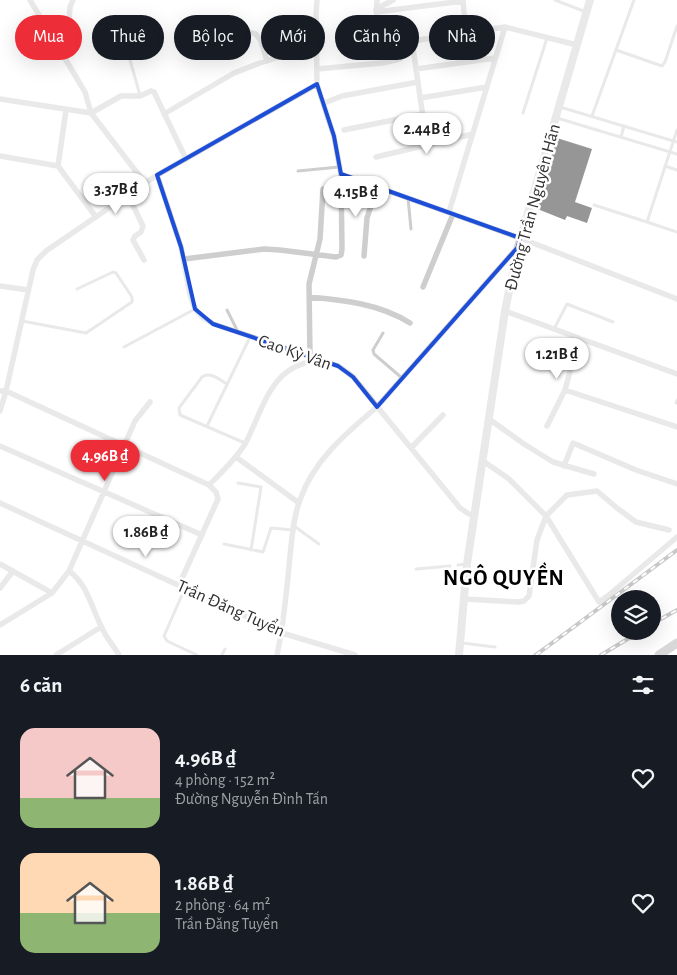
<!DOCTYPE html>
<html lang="vi">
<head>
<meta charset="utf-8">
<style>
  body { margin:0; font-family:"Alegreya Sans",sans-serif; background:#20242c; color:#f1f3f6; height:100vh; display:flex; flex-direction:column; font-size:19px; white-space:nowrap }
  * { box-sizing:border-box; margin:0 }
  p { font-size:16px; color:#9ea1a6 }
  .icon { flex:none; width:28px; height:28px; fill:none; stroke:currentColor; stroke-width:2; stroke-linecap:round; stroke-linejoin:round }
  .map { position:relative; height:655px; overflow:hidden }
  .details { display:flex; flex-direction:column; background:#171b24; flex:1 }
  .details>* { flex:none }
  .top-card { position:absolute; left:15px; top:15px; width:648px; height:45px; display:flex; gap:10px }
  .tools { position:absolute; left:611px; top:590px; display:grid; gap:10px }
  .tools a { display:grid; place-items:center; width:50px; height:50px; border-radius:50%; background:#171b24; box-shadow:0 5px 20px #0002; font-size:25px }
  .price { position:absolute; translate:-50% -42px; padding:0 11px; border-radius:18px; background:#fff; color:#222; font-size:16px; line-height:32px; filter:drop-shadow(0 1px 2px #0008) }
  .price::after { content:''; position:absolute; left:50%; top:30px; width:15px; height:11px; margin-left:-8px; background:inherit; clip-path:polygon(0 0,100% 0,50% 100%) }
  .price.active { background:#ed2e38; color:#fff }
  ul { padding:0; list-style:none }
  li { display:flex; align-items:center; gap:15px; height:125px; padding:0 20px }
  li span { display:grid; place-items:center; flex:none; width:140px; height:100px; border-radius:15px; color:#555 }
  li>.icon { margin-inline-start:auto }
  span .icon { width:60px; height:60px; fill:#fffc; stroke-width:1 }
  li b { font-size:21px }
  h2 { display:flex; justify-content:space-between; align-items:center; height:60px; padding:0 20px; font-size:21px }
  .tag { padding:0 18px; border-radius:22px; background:#171b24; box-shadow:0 5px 20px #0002; font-size:18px; line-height:45px }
  .tag.active { background:#ed2e38; color:#fff }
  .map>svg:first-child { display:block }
  .building { fill:#181818 }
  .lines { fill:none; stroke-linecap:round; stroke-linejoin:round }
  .service { stroke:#cecece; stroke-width:3 }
  .minor { stroke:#cecece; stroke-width:5.5 }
  .tertiary { stroke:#cecece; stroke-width:8 }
  .primary { stroke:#a9a9a9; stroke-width:9 }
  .rail-casing { stroke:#868686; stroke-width:4 }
  .rail { stroke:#fff; stroke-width:2; stroke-dasharray:5.5; stroke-linecap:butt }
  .marked { fill:none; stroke:#1d4ed8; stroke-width:4; stroke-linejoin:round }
  .labels { text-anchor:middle; stroke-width:5; stroke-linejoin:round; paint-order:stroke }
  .street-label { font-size:18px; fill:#313131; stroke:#fff }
  .district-label { font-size:22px; font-weight:bold; letter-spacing:1px; fill:#000; stroke:#fff }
</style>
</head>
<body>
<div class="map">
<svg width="677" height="655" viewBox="0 0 677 655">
  <rect width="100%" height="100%" fill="#fff"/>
  <path class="building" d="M557,138L592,149L575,202L592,208L587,223L567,216L565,220L535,208Z"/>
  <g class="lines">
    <path class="service" d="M555,0L586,12
      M616,50L662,66L665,62L677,26
      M130,60L140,95
      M560,107L677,142
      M523,113L547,38
      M592,116L634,0
      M557,118L677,154
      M677,130L647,222L677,232
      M621,137L624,126
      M665,166L677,170
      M298,171L339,167
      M408,198L411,229
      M594,205L647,222
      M227,310L238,332
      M22,321L86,333L132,302V297L116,273L113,272L77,289
      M554,329L567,304L613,322
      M383,333L373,350L374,354L402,378
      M124,347L195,309
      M227,384C220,380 210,371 202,377L179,408L180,415L245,443
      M676,403L677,400
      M207,426L250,337
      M238,483L261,487L251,550
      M294,526L319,544
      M224,544L263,552L271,528L293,530
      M458,565L466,564
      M416,569L450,566
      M185,588L164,636L167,641L197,655
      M462,643L495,647
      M222,655L225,649
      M534,655L554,641"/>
    <path class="minor" d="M30,0L85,92L91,113L121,96H140L151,91L154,92L186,159
      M317,0L316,14L317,84L334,136L341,174L520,238L677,299
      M377,0L376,33L380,40L389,43L412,41L505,27L577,45
      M376,9L393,0
      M376,12L463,1L466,33
      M225,32L240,30L256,34L261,41L267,61
      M412,41L427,145
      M66,60L70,7L73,0
      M317,69L382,63L400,59L408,42
      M416,69L495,58
      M420,98L487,87
      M0,99L91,113L145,183
      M324,103L342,96L418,82
      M164,114L234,73L260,63L316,45
      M344,130L423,114
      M0,156L58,166L96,217
      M376,157L473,134
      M58,166L66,110
      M157,175L181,247L190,295L195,309L202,317L213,324L338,366L353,377L460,508L469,514L475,515
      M128,195L143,226L141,232L135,236L133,240L144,260
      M449,212L505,27
      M364,256L367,218L377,187
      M184,259L264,249L280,250L336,257L341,255L342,249L341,174
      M0,286L28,290
      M423,287L453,214
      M309,297C344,300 380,304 410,323
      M505,311L677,374
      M310,357L309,284L320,239L323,189
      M565,390L677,427
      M0,391H6L209,485L216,492L218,499L179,585
      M0,411L6,391L33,270L37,260L46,251L157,175L317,84
      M489,419L524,444L553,462L594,474
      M547,426L565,390L579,338
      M0,446L202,535
      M411,448L443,415
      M236,457L299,503
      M483,461L509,479L546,516L567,495L597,491L617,508L636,522L669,530
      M564,466L573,443L636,470L677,484
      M209,485C222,472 235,460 245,444C259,419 267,380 295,367C302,363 310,362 317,359
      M0,503L282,633L355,655
      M0,564L52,593
      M69,571C88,585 91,607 102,628C106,638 114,646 119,655
      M0,588L13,571
      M464,599L519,602L524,601L529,596L537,540L546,516L599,602L609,595L677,537
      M0,625L52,593L69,571L135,421L150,402
      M56,655L101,627
      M277,655C284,623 287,589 290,556C292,538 293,518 300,500C313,461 346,433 377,407L518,247"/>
    <path class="tertiary" d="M459,655L467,564L505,311L518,247L590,0"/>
    <path class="primary" d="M659,655L677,643"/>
    <g class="rail-casing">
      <path id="rail" d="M652,624L677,610
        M536,655L677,550
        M601,655L641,631"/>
    </g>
    <use href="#rail" class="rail"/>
  </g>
  <path d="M0 0H677V655H0ZM317,84L334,136L341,174L520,238L518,247L377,407L353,377L338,366L213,324L195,309L181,247L157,175Z" fill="#fff" fill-opacity=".55" fill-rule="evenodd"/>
  <path class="marked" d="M317,84L334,136L341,174L520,238L518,247L377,407L353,377L338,366L213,324L195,309L181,247L157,175Z"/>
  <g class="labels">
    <g class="street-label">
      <text transform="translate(532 207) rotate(-75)" y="6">Đường Trần Nguyên Hãn</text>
      <text transform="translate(295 352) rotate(19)" y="6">Cao Kỳ Vân</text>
      <text transform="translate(231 608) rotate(24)" y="6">Trần Đăng Tuyển</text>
    </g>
    <g class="district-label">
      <text x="504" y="585">NGÔ QUYỀN</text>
    </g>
  </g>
</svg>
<div class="tools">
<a><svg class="icon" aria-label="layers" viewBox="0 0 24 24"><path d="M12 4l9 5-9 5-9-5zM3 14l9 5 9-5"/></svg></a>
</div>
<b class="price" style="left:427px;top:155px">2.44B ₫</b>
<b class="price" style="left:116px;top:215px">3.37B ₫</b>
<b class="price" style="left:356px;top:218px">4.15B ₫</b>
<b class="price" style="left:557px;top:380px">1.21B ₫</b>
<b class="price active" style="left:105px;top:482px">4.96B ₫</b>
<b class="price" style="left:146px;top:558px">1.86B ₫</b>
<div class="top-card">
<a class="tag active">Mua</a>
<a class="tag">Thuê</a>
<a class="tag">Bộ lọc</a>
<a class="tag">Mới</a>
<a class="tag">Căn hộ</a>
<a class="tag">Nhà</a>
</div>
</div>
<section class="details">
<h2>6 căn<svg class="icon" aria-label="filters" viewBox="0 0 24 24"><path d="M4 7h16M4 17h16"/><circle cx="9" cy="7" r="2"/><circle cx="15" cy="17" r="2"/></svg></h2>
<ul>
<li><span style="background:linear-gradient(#f6c9c9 70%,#8fb573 0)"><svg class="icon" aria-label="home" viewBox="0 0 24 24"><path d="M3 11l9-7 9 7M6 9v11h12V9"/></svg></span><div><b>4.96B ₫</b><p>4 phòng · 152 m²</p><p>Đường Nguyễn Đình Tấn</p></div><svg class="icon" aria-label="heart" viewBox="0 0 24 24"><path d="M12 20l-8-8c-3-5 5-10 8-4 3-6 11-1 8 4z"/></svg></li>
<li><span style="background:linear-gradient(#ffd9b3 60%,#8fb573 0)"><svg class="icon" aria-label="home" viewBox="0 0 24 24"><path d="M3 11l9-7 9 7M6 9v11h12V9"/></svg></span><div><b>1.86B ₫</b><p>2 phòng · 64 m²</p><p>Trần Đăng Tuyển</p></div><svg class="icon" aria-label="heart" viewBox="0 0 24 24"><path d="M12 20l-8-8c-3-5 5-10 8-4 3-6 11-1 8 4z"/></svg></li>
</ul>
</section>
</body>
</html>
